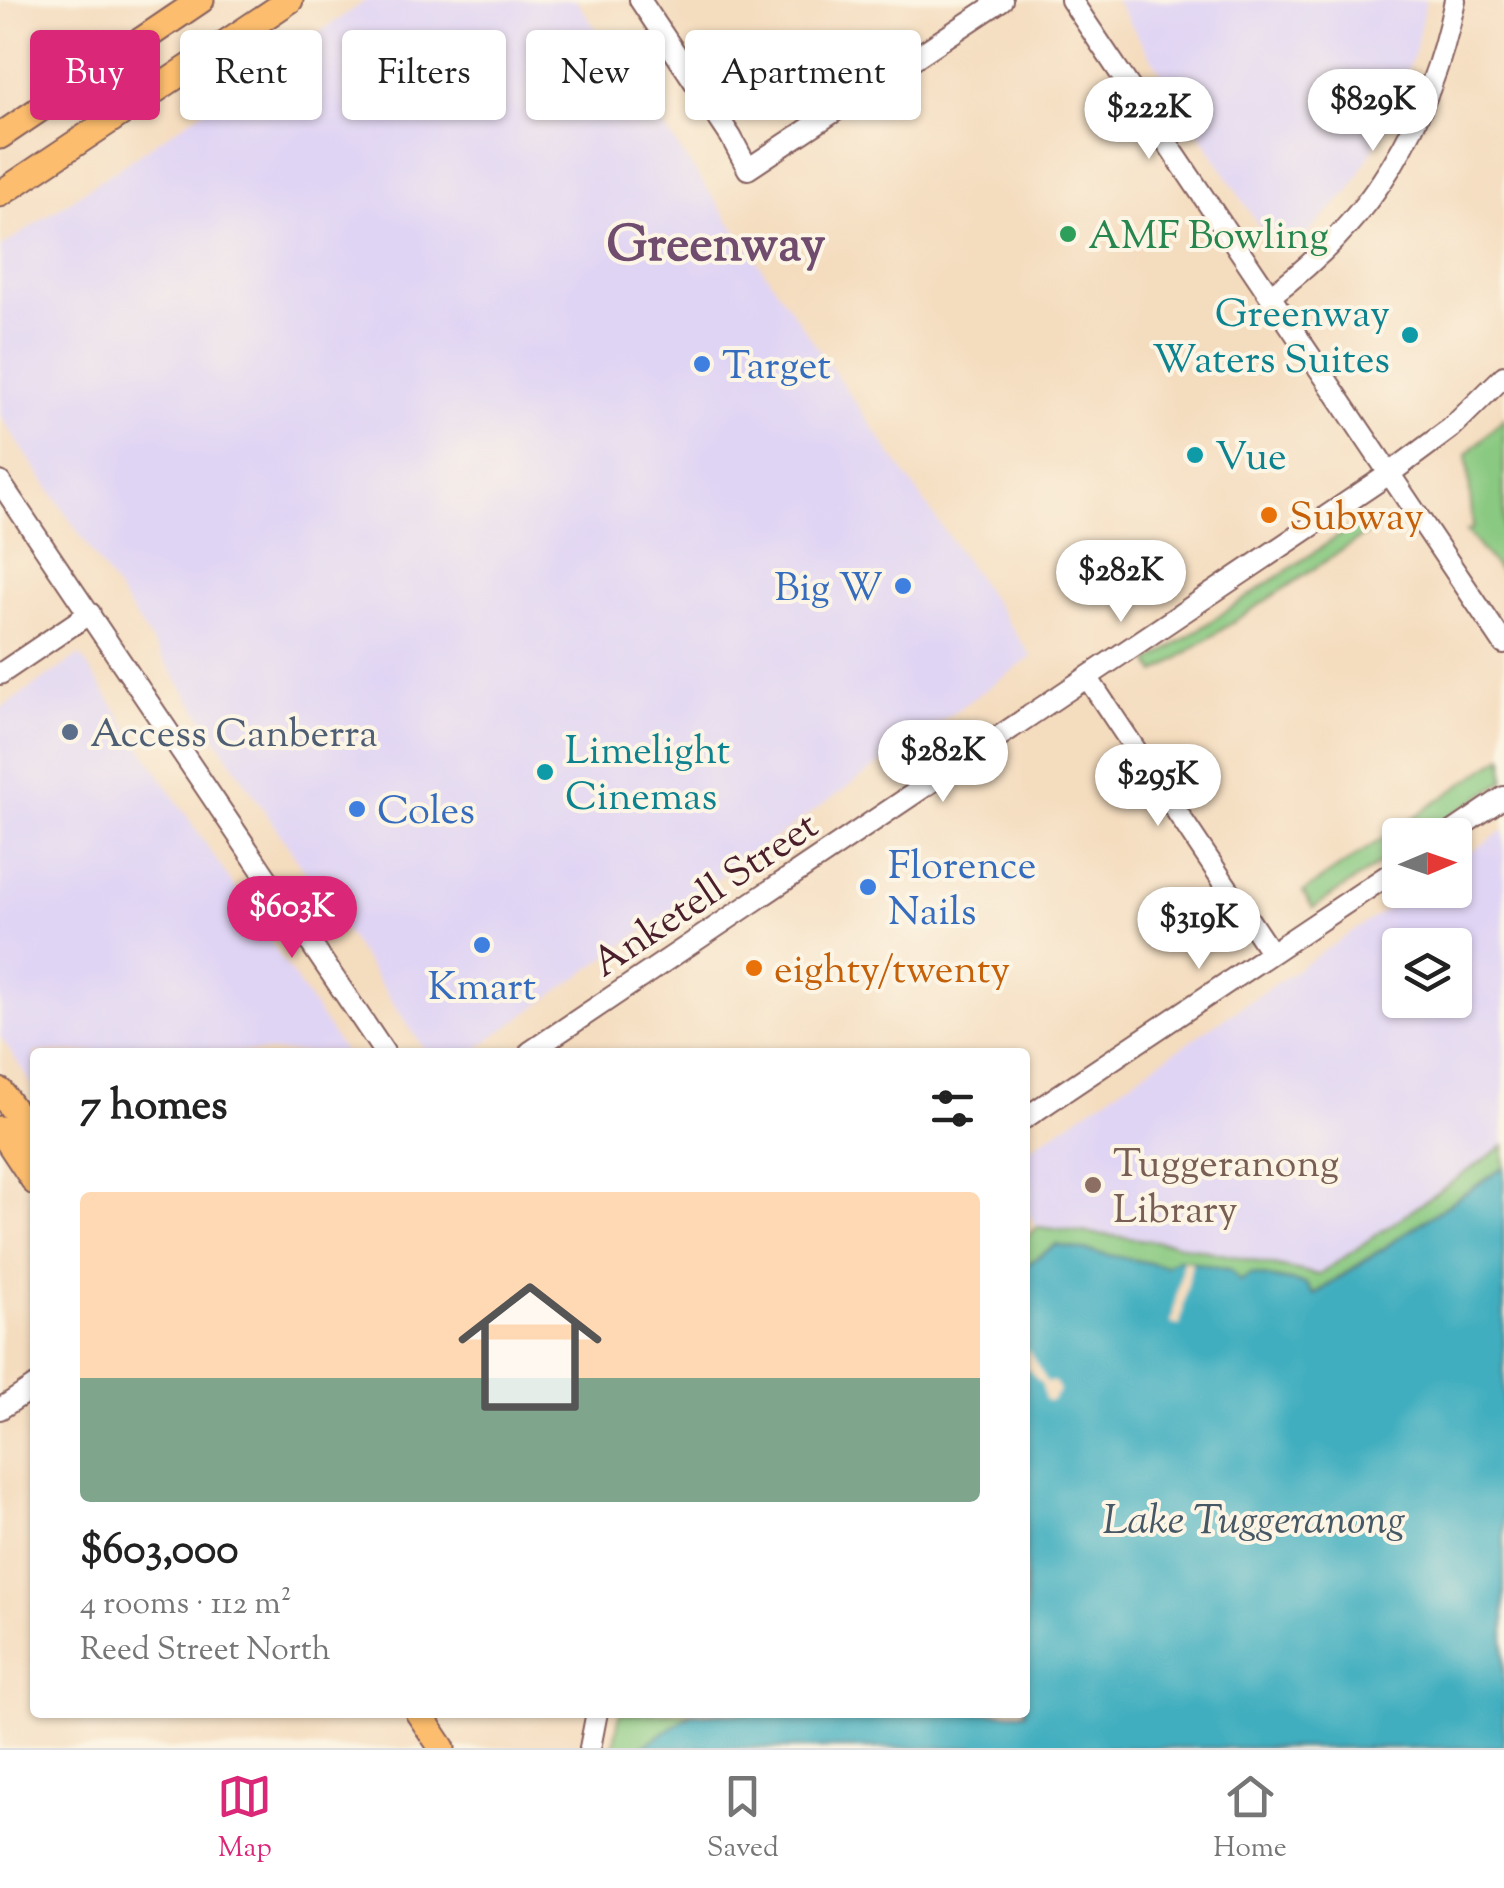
<!DOCTYPE html>
<html lang="en">
<head>
<meta charset="utf-8">
<style>
  body { margin:0; font-family:"Sorts Mill Goudy",serif; background:#f2f2f2; color:#222; height:100vh; display:flex; flex-direction:column; font-size:38px; white-space:nowrap }
  * { box-sizing:border-box; margin:0 }
  p { font-size:32px; color:#767676 }
  .icon { flex:none; width:55px; height:55px; fill:none; stroke:currentColor; stroke-width:2; stroke-linecap:round; stroke-linejoin:round }
  .map { position:relative; flex:1; overflow:hidden }
  .drawer { position:absolute; left:30px; top:1048px; width:1000px; height:670px; display:flex; flex-direction:column; background:#fff; border-radius:10px; box-shadow:0 2px 8px #0004 }
  .drawer>* { flex:none }
  .guide { position:absolute; left:30px; top:30px; width:1000px; height:90px; display:flex; gap:20px }
  .needle { width:65px; rotate:88deg }
  .controls { position:absolute; left:1382px; top:818px; display:grid; gap:20px }
  .controls a { display:grid; place-items:center; width:90px; height:90px; border-radius:10px; background:#fff; box-shadow:0 2px 8px #0004; font-size:50px }
  .price { position:absolute; translate:-50% -85px; padding:0 22px; border-radius:35px; background:#fff; color:#222; font-size:32px; line-height:65px; filter:drop-shadow(0 2px 5px #0008) }
  .price::after { content:''; position:absolute; left:50%; top:60px; width:30px; height:22px; margin-left:-15px; background:inherit; clip-path:polygon(0 0,100% 0,50% 100%) }
  .price.active { background:#db2777; color:#fff }
  ul { padding:0; list-style:none }
  li { display:grid; align-content:center; gap:20px; height:530px; padding:0 50px }
  li span { display:grid; place-items:center; height:310px; border-radius:10px; color:#555 }
  li>.icon { margin-inline-start:auto }
  span .icon { width:180px; height:180px; fill:#fffc; stroke-width:1 }
  li b { font-size:42px }
  h2 { display:flex; justify-content:space-between; align-items:center; height:120px; padding:0 50px; font-size:42px }
  .tag { padding:0 35px; border-radius:10px; background:#fff; box-shadow:0 2px 8px #0004; font-size:35px; line-height:90px }
  .tag.active { background:#db2777; color:#fff }
  .tabs { display:flex; justify-content:space-around; align-items:center; height:140px; border-top:2px solid #e0e0e0; background:#fff; font-size:28px; color:#767676 }
  .tabs a { display:grid; justify-items:center; gap:5px }
  .tabs .active { color:#db2777 }
  .map>svg:first-child { display:block }
  .built { fill:#e0d4f4; fill-rule:evenodd }
  .green { fill:#89c981; stroke:#6a7456; stroke-width:2.5 }
  .water { fill:#41aebf; stroke:#466675; stroke-width:2.5 }
  .pier { fill:#f4dcbe }
  .lines { fill:none; stroke-linecap:round; stroke-linejoin:round }
  .minor-casing { stroke:#86615e; stroke-width:24 }
  .major-casing { stroke:#86615e; stroke-width:29 }
  .minor { stroke:#fff; stroke-width:20 }
  .major { stroke:#fcbd6e; stroke-width:25 }
  .leisure-dot { fill:#2e9e5b; stroke:#fcf5e5; stroke-width:4 }
  .culture-dot { fill:#0f9aa8; stroke:#fcf5e5; stroke-width:4 }
  .shop-dot { fill:#3f7fe0; stroke:#fcf5e5; stroke-width:4 }
  .food-dot { fill:#e8710a; stroke:#fcf5e5; stroke-width:4 }
  .service-dot { fill:#5c6f8a; stroke:#fcf5e5; stroke-width:4 }
  .education-dot { fill:#8d6e63; stroke:#fcf5e5; stroke-width:4 }
  .labels { text-anchor:middle; stroke-width:8; stroke-linejoin:round; paint-order:stroke }
  .leisure-label { font-size:40px; fill:#27864d; stroke:#fcf5e5; text-anchor:start }
  .culture-label { font-size:40px; fill:#0d838f; stroke:#fcf5e5; text-anchor:start }
  .shop-label { font-size:40px; fill:#366cbe; stroke:#fcf5e5; text-anchor:start }
  .food-label { font-size:40px; fill:#c56008; stroke:#fcf5e5; text-anchor:start }
  .service-label { font-size:40px; fill:#4e5e75; stroke:#fcf5e5; text-anchor:start }
  .street-label { font-size:40px; fill:#4a1f2b; stroke:#fcf5e5 }
  .education-label { font-size:40px; fill:#785e54; stroke:#fcf5e5; text-anchor:start }
  .water-label { font-size:42px; font-style:italic; fill:#465866; stroke:#fcf5e5 }
  .district-label { font-size:50px; font-weight:bold; fill:#704c6e; stroke:#fcf5e5 }
</style>
</head>
<body>
<div class="map">
<svg width="1504" height="1748" viewBox="0 0 1504 1748">
  <rect width="100%" height="100%" fill="#fcf5e5"/>
  <filter id="ink" filterUnits="userSpaceOnUse"><feTurbulence type="fractalNoise" baseFrequency=".01" numOctaves="2"/><feDisplacementMap in="SourceGraphic" scale="20" xChannelSelector="R" yChannelSelector="G"/><feConvolveMatrix kernelMatrix="1 2 1 2 8 2 1 2 1" color-interpolation-filters="sRGB"/></filter>
  <filter id="wash" filterUnits="userSpaceOnUse"><feTurbulence type="fractalNoise" baseFrequency=".0048" numOctaves="4" result="noise"/><feDisplacementMap in="SourceGraphic" scale="40" xChannelSelector="R" yChannelSelector="G"/><feGaussianBlur stdDeviation="2.25" result="paint"/><feColorMatrix in="noise" values="0 0 0 0 0 0 0 0 0 0 0 0 0 0 0 0 0 1.4 0 .05"/><feComposite in="paint" operator="in"/></filter>
  <g filter="url(#wash)">
    <rect width="100%" height="100%" fill="#f4dcbe"/>
    <path class="built" d="M367,0H576L1032,657L472,1052H426L0,415V248Z
      M1115,0H1426L1415,50L1387,124L1350,191L1302,239L1275,232L1265,236Z
      M80,655L225,873L344,1052H35V1089L0,1036V709Z
      M1504,830V1146L1319,1275L1171,1243L1038,1227L1025,1209V1152L1415,890H1455V863ZM1400,945H1455V1000H1400Z"/>
    <path class="green" d="M1504,418V577L1466,531L1473,528L1467,454Z
      M1364,519L1371,531L1156,673L1150,662Z
      M1504,756V781L1422,835H1400V850L1313,908L1303,892Z
      M1504,1146V1167L1313,1295L1306,1284L1252,1274L1240,1281L1231,1270L1178,1259L1166,1266L1056,1245L1025,1266V1238L1038,1227L1171,1243L1319,1275Z
      M620,1713H693L640,1748H613Z"/>
    <path class="water" d="M1504,1167V1748H640L693,1713L1025,1712V1266L1056,1245L1166,1266L1178,1259L1231,1270L1240,1281L1251,1274L1306,1284L1314,1295Z"/>
    <path class="pier" d="M1183,1260L1192,1262L1180,1326L1171,1324Z
      M1028,1349L1047,1382H1055L1060,1390L1051,1401L1045,1400L1042,1385L1025,1366Z"/>
  </g>
  <g filter="url(#ink)">
    <g class="lines">
      <g class="minor-casing">
        <path id="minor" d="M640,0L731,137L748,169L1002,0
          M1071,0L1504,644
          M1270,296C1372,221 1430,124 1455,0
          M0,482L384,1052
          M0,674L90,613
          M1087,677L1271,953
          M1448,835L1504,797
          M530,1052L1389,474L1451,428L1504,376
          M1025,1118L1400,867
          M0,1409L35,1386
          M590,1748L597,1712"/>
      </g>
      <g class="major-casing">
        <path id="major" d="M0,136L201,0
          M0,194L290,0
          M0,1091L35,1140
          M0,1129L35,1182
          M418,1712L442,1748"/>
      </g>
      <use href="#minor" class="minor"/>
      <use href="#major" class="major"/>
    </g>
  </g>
  <circle class="leisure-dot" cx="1068" cy="234" r="10"/>
  <g class="culture-dot">
    <circle cx="1410" cy="335" r="10"/>
    <circle cx="1195" cy="455" r="10"/>
    <circle cx="545" cy="772" r="10"/>
  </g>
  <g class="shop-dot">
    <circle cx="702" cy="364" r="10"/>
    <circle cx="903" cy="586" r="10"/>
    <circle cx="357" cy="809" r="10"/>
    <circle cx="868" cy="887" r="10"/>
    <circle cx="482" cy="945" r="10"/>
  </g>
  <g class="food-dot">
    <circle cx="1269" cy="515" r="10"/>
    <circle cx="754" cy="968" r="10"/>
  </g>
  <circle class="service-dot" cx="70" cy="732" r="10"/>
  <circle class="education-dot" cx="1093" cy="1185" r="10"/>
  <g class="labels">
    <g class="leisure-label">
      <text x="1088" y="248">AMF Bowling</text>
    </g>
    <g class="culture-label">
      <text x="1390" y="326" text-anchor="end">Greenway<tspan x="1390" dy="46">Waters Suites</tspan></text>
      <text x="1215" y="469">Vue</text>
      <text x="565" y="763">Limelight<tspan x="565" dy="46">Cinemas</tspan></text>
    </g>
    <g class="shop-label">
      <text x="722" y="378">Target</text>
      <text x="883" y="600" text-anchor="end">Big W</text>
      <text x="377" y="823">Coles</text>
      <text x="888" y="878">Florence<tspan x="888" dy="46">Nails</tspan></text>
      <text x="482" y="999" text-anchor="middle">Kmart</text>
    </g>
    <g class="food-label">
      <text x="1289" y="529">Subway</text>
      <text x="774" y="982">eighty/twenty</text>
    </g>
    <g class="service-label">
      <text x="90" y="746">Access Canberra</text>
    </g>
    <g class="street-label">
      <text transform="translate(704 893) rotate(-34)" y="14">Anketell Street</text>
    </g>
    <g class="education-label">
      <text x="1113" y="1176">Tuggeranong<tspan x="1113" dy="46">Library</tspan></text>
    </g>
    <g class="water-label">
      <text x="1254" y="1533">Lake Tuggeranong</text>
    </g>
    <g class="district-label">
      <text x="716" y="260">Greenway</text>
    </g>
  </g>
</svg>
<div class="controls">
<a><svg class="needle" viewBox="-14 -14 28 28"><path d="M0-13l5 13h-10z" fill="#e53935"/><path d="M0 13l5-13h-10z" fill="#767676"/></svg></a>
<a><svg class="icon" aria-label="layers" viewBox="0 0 24 24"><path d="M12 4l9 5-9 5-9-5zM3 14l9 5 9-5"/></svg></a>
</div>
<b class="price" style="left:1373px;top:154px">$829K</b>
<b class="price" style="left:1149px;top:162px">$222K</b>
<b class="price" style="left:1121px;top:625px">$282K</b>
<b class="price" style="left:943px;top:805px">$282K</b>
<b class="price" style="left:1158px;top:829px">$295K</b>
<b class="price active" style="left:292px;top:961px">$603K</b>
<b class="price" style="left:1199px;top:972px">$319K</b>
<div class="guide">
<a class="tag active">Buy</a>
<a class="tag">Rent</a>
<a class="tag">Filters</a>
<a class="tag">New</a>
<a class="tag">Apartment</a>
</div>
<section class="drawer">
<h2>7 homes<svg class="icon" aria-label="filters" viewBox="0 0 24 24"><path d="M4 7h16M4 17h16"/><circle cx="9" cy="7" r="2"/><circle cx="15" cy="17" r="2"/></svg></h2>
<ul>
<li><span style="background:linear-gradient(#ffd9b3 60%,#7fa58c 0)"><svg class="icon" aria-label="home" viewBox="0 0 24 24"><path d="M3 11l9-7 9 7M6 9v11h12V9"/></svg></span><div><b>$603,000</b><p>4 rooms · 112 m²</p><p>Reed Street North</p></div></li>
</ul>
</section>
</div>
<nav class="tabs">
<a class="active"><svg class="icon" aria-label="map" viewBox="0 0 24 24"><path d="M3 6l6-2 6 2 6-2v14l-6 2-6-2-6 2zM9 4v14M15 6v14"/></svg>Map</a>
<a><svg class="icon" aria-label="saved" viewBox="0 0 24 24"><path d="M7 4h10v16l-5-4-5 4z"/></svg>Saved</a>
<a><svg class="icon" aria-label="home" viewBox="0 0 24 24"><path d="M3 11l9-7 9 7M6 9v11h12V9"/></svg>Home</a>
</nav>
</body>
</html>
